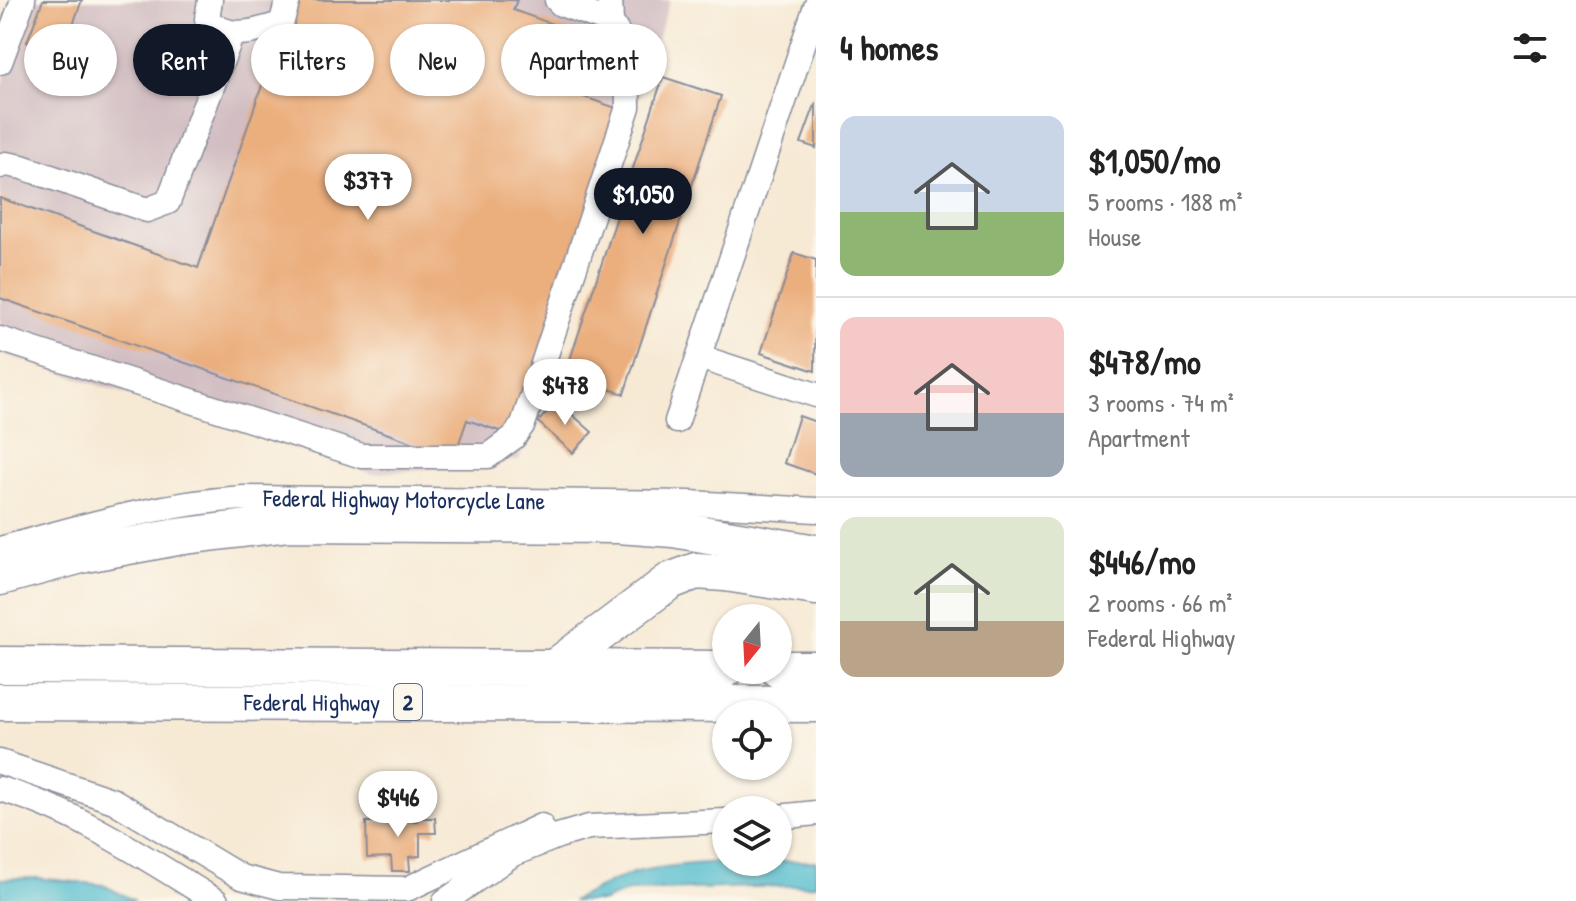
<!DOCTYPE html>
<html lang="en">
<head>
<meta charset="utf-8">
<style>
  body { margin:0; font-family:"Patrick Hand",sans-serif; background:#f2f2f2; color:#222; height:100vh; display:flex; flex-direction:column; font-size:30px; white-space:nowrap }
  * { box-sizing:border-box; margin:0 }
  p { font-size:26px; color:#767676 }
  .icon { flex:none; width:44px; height:44px; fill:none; stroke:currentColor; stroke-width:2; stroke-linecap:round; stroke-linejoin:round }
  .map { position:relative; flex:1; overflow:hidden }
  .sheet { display:flex; flex-direction:column; background:#fff; width:760px }
  .sheet>* { flex:none }
  .top-card { position:absolute; left:24px; top:24px; width:672px; height:72px; display:flex; gap:16px }
  .needle { width:52px; rotate:198deg }
  .fabs { position:absolute; left:712px; top:604px; display:grid; gap:16px }
  .fabs a { display:grid; place-items:center; width:80px; height:80px; border-radius:50%; background:#fff; box-shadow:0 2px 6px #0004; font-size:40px }
  .price { position:absolute; translate:-50% -68px; padding:0 18px; border-radius:28px; background:#fff; color:#222; font-size:26px; line-height:52px; filter:drop-shadow(0 2px 4px #0008) }
  .price::after { content:''; position:absolute; left:50%; top:48px; width:24px; height:18px; margin-left:-12px; background:inherit; clip-path:polygon(0 0,100% 0,50% 100%) }
  .price.on { background:#111827; color:#fff }
  ul { padding:0; list-style:none }
  li { display:flex; align-items:center; gap:24px; height:200px; padding:0 24px }
  li+li { border-top:2px solid #e0e0e0 }
  li span { display:grid; place-items:center; flex:none; width:224px; height:160px; border-radius:16px; color:#555 }
  li>.icon { margin-inline-start:auto }
  span .icon { width:96px; height:96px; fill:#fffc; stroke-width:1 }
  li b { font-size:34px }
  h2 { display:flex; justify-content:space-between; align-items:center; height:96px; padding:0 24px; font-size:34px }
  .tag { padding:0 28px; border-radius:36px; background:#fff; box-shadow:0 2px 6px #0004; font-size:28px; line-height:72px }
  .tag.on { background:#111827; color:#fff }
  main { display:flex; flex:1; min-height:0 }
  .map>svg:first-child { display:block }
  .industrial { fill:#d2bec2 }
  .water { fill:#51bccd; stroke:#367696; stroke-width:2 }
  .building { fill:#ebae7d }
  .lines { fill:none; stroke-linecap:round; stroke-linejoin:round }
  .minor-casing { stroke:#898c9a; stroke-width:27 }
  .highway-casing { stroke:#898c9a; stroke-width:39 }
  .minor { stroke:#fff; stroke-width:24 }
  .highway { stroke:#fff; stroke-width:36 }
  .labels { text-anchor:middle; stroke-width:6; stroke-linejoin:round; paint-order:stroke }
  .shield { fill:#fbf7ec; stroke:#5e6b89; stroke-width:2 }
  .shield-label { font-size:22px; font-weight:bold; fill:#1b2f5e }
  .street-label { font-size:24px; fill:#1b2f5e; stroke:#fbf7ec }
</style>
</head>
<body>
<main>
<div class="map">
<svg width="816" height="901" viewBox="0 0 816 901">
  <rect width="100%" height="100%" fill="#fbf7ec"/>
  <filter id="ink" filterUnits="userSpaceOnUse"><feTurbulence type="fractalNoise" baseFrequency=".0125" numOctaves="2"/><feDisplacementMap in="SourceGraphic" scale="16" xChannelSelector="R" yChannelSelector="G"/><feConvolveMatrix kernelMatrix="1 2 1 2 8 2 1 2 1" color-interpolation-filters="sRGB"/></filter>
  <filter id="wash" filterUnits="userSpaceOnUse"><feTurbulence type="fractalNoise" baseFrequency=".006" numOctaves="4" result="noise"/><feDisplacementMap in="SourceGraphic" scale="32" xChannelSelector="R" yChannelSelector="G"/><feGaussianBlur stdDeviation="1.8" result="paint"/><feColorMatrix in="noise" values="0 0 0 0 0 0 0 0 0 0 0 0 0 0 0 0 0 1.4 0 .05"/><feComposite in="paint" operator="in"/></filter>
  <g filter="url(#wash)">
    <rect width="100%" height="100%" fill="#f7ead5"/>
    <path class="industrial" d="M32,0H670L519,460L372,474L0,353V91Z"/>
    <path class="water" d="M816,861V885L628,891L603,901H572C595,890 617,877 641,871C698,859 758,862 816,861Z
      M37,878L103,885L135,901H0V879Z"/>
    <g id="blocks">
      <path class="building" d="M43,0H82L62,54L27,42Z
        M292,0H517L513,10L600,41L581,96L625,111L511,435L467,420L454,457L0,298V198L198,268Z
        M663,77L721,96L624,394L565,375Z
        M816,102V148L801,143Z
        M794,253L816,260L815,371L761,353Z
        M557,401L592,432L573,453L538,422Z
        M799,416L816,422V474L784,463Z
        M391,814H410V821H417V818H435L436,833H420V856L409,857L410,871H392L391,857L367,858L366,822H392Z"/>
    </g>
  </g>
  <g filter="url(#ink)">
    <use href="#blocks" fill-opacity="0" stroke="#898c9a" stroke-width="2"/>
    <g class="lines">
      <g class="minor-casing">
        <g id="minor">
          <path d="M210,0L207,19C228,41 254,32 281,24L288,0"/>
          <path d="M557,0L561,4L611,22"/>
          <path d="M0,62L23,0"/>
          <path d="M0,166L6,164L22,167L147,210L168,202L232,34"/>
          <path d="M0,339L362,456H488L514,437L523,424L628,107L627,49L611,22L610,0"/>
          <path d="M699,357L816,395"/>
          <path d="M677,421L816,6"/>
          <path id="s1" d="M0,549C81,527 160,503 243,498L689,503L816,510"/>
          <path d="M0,762L114,801L241,877L279,887L407,889L541,826"/>
          <path d="M0,789C78,811 148,860 216,901"/>
          <path d="M778,817L816,813"/>
          <path d="M445,901L513,854L558,836L589,827L726,821"/>
        </g>
      </g>
      <g class="highway-casing">
        <g id="highway">
          <path d="M0,577L85,554L177,537L289,523L618,525L673,529L816,553"/>
          <path d="M0,665L726,669"/>
          <path d="M554,668L670,581L696,571L725,573L816,587"/>
          <path d="M778,669H816"/>
          <path id="s2" d="M0,702L816,704"/>
        </g>
      </g>
      <use href="#minor" class="minor"/>
      <use href="#highway" class="highway"/>
    </g>
  </g>
  <g class="labels">
    <rect class="shield" x="394" y="684" width="28" height="36" rx="6"/>
    <g class="shield-label">
      <text x="408" y="710">2</text>
    </g>
    <g class="street-label">
      <text dy="8" stroke="none"><textPath href="#s1" startOffset="410">Federal Highway Motorcycle Lane</textPath></text>
      <text dy="8" stroke="none"><textPath href="#s2" startOffset="312">Federal Highway</textPath></text>
    </g>
  </g>
</svg>
<div class="fabs">
<a><svg class="needle" viewBox="-14 -14 28 28"><path d="M0-13l5 13h-10z" fill="#e53935"/><path d="M0 13l5-13h-10z" fill="#767676"/></svg></a>
<a><svg class="icon" aria-label="locate" viewBox="0 0 24 24"><circle cx="12" cy="12" r="6"/><path d="M12 2v4M12 18v4M2 12h4M18 12h4"/></svg></a>
<a><svg class="icon" aria-label="layers" viewBox="0 0 24 24"><path d="M12 4l9 5-9 5-9-5zM3 14l9 5 9-5"/></svg></a>
</div>
<b class="price" style="left:368px;top:222px">$377</b>
<b class="price on" style="left:643px;top:236px">$1,050</b>
<b class="price" style="left:565px;top:427px">$478</b>
<b class="price" style="left:398px;top:839px">$446</b>
<div class="top-card">
<a class="tag">Buy</a>
<a class="tag on">Rent</a>
<a class="tag">Filters</a>
<a class="tag">New</a>
<a class="tag">Apartment</a>
</div>
</div>
<section class="sheet">
<h2>4 homes<svg class="icon" aria-label="filters" viewBox="0 0 24 24"><path d="M4 7h16M4 17h16"/><circle cx="9" cy="7" r="2"/><circle cx="15" cy="17" r="2"/></svg></h2>
<ul>
<li><span style="background:linear-gradient(#c9d6e8 60%,#8fb573 0)"><svg class="icon" aria-label="home" viewBox="0 0 24 24"><path d="M3 11l9-7 9 7M6 9v11h12V9"/></svg></span><div><b>$1,050/mo</b><p>5 rooms · 188 m²</p><p>House</p></div></li>
<li><span style="background:linear-gradient(#f6c9c9 60%,#9aa5b1 0)"><svg class="icon" aria-label="home" viewBox="0 0 24 24"><path d="M3 11l9-7 9 7M6 9v11h12V9"/></svg></span><div><b>$478/mo</b><p>3 rooms · 74 m²</p><p>Apartment</p></div></li>
<li><span style="background:linear-gradient(#dfe7d0 65%,#b9a48a 0)"><svg class="icon" aria-label="home" viewBox="0 0 24 24"><path d="M3 11l9-7 9 7M6 9v11h12V9"/></svg></span><div><b>$446/mo</b><p>2 rooms · 66 m²</p><p>Federal Highway</p></div></li>
</ul>
</section>
</main>
</body>
</html>
